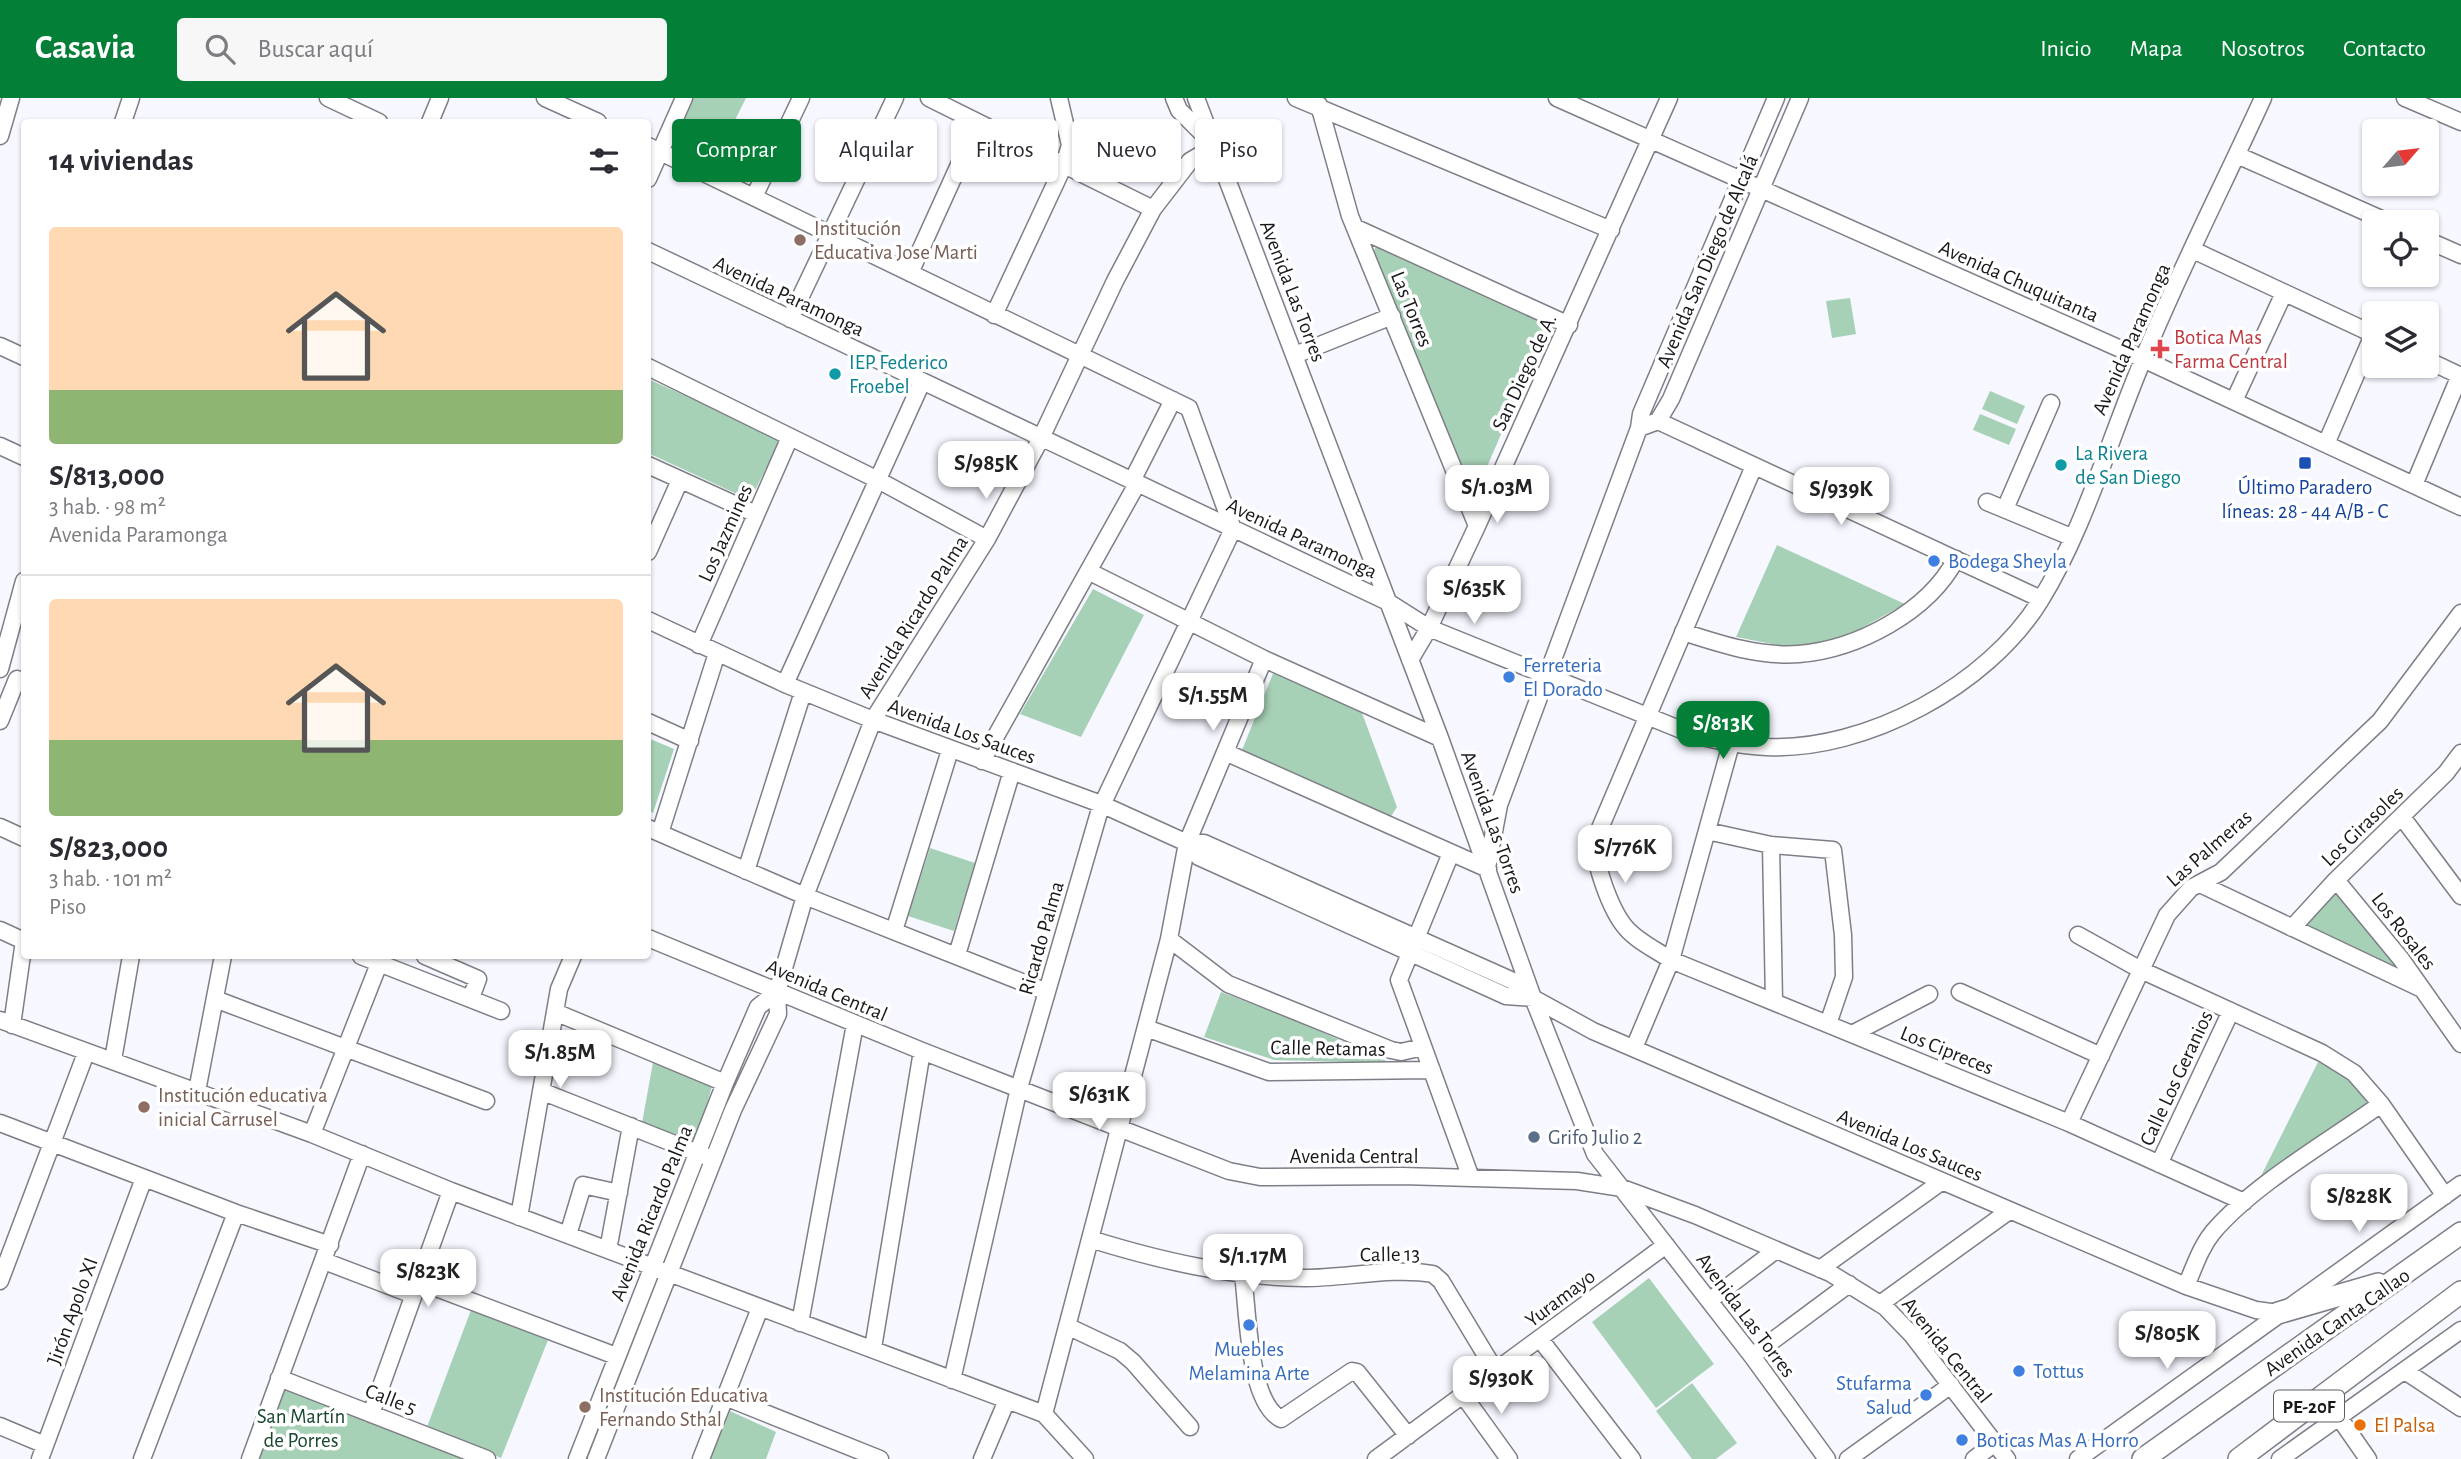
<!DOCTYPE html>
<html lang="es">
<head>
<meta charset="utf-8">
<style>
  body { margin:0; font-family:"Alegreya Sans",sans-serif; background:#f7f7f7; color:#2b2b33; height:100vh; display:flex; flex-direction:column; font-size:26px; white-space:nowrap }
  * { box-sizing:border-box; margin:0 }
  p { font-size:23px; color:#7c7c81 }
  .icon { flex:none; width:38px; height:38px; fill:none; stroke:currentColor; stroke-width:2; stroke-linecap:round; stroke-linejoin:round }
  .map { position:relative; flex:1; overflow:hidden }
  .panel { position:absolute; left:21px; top:21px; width:630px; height:840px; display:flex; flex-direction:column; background:#fff; border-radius:7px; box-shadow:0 2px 5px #0004 }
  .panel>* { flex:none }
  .guide { position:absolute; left:672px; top:21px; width:665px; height:63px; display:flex; gap:14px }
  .needle { width:46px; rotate:62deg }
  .tools { position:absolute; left:2362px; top:21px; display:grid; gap:14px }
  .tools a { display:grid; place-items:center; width:77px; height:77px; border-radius:7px; background:#fff; box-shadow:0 2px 5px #0004; font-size:35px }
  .price { position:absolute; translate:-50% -60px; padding:0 16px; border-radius:14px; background:#fff; color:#222; font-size:23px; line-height:46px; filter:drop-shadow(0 2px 4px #0008) }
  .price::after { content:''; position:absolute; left:50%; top:42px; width:21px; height:16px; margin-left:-10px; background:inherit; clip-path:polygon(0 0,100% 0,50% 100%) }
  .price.on { background:#037f38; color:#fff }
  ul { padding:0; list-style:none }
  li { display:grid; align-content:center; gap:14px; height:371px; padding:0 28px }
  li+li { border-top:2px solid #e1e1e2 }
  li span { display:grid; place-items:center; height:217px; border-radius:7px; color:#555 }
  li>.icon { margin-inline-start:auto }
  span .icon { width:126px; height:126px; fill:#fffc; stroke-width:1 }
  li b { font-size:30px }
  h2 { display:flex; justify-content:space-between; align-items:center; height:84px; padding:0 28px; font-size:30px }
  .tag { padding:0 24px; border-radius:7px; background:#fff; box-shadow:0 2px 5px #0004; font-size:24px; line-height:63px }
  .tag.on { background:#037f38; color:#fff }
  header { display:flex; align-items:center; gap:42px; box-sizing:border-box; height:98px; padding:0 35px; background:#037f38; color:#fff }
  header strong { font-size:33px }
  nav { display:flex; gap:38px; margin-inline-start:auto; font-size:24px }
  .search { width:490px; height:63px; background:#f7f7f7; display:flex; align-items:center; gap:18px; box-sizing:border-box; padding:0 24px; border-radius:7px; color:#7c7c81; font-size:26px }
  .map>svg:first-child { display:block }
  .green { fill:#a7d1b6 }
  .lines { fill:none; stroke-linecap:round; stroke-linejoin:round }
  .minor-casing { stroke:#7e7f86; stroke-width:19 }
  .major-casing { stroke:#7e7f86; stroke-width:24 }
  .minor { stroke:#fff; stroke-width:16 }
  .major { stroke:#fff; stroke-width:21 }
  .education-dot { fill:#8d6e63; stroke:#fff; stroke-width:2.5 }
  .health-dot { fill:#e0444e; stroke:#fff; stroke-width:2.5 }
  .culture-dot { fill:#0f9aa8; stroke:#fff; stroke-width:2.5 }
  .transit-dot { fill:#1a4fb4; stroke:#fff; stroke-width:2.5 }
  .shop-dot { fill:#3f7fe0; stroke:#fff; stroke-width:2.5 }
  .service-dot { fill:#5c6f8a; stroke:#fff; stroke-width:2.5 }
  .food-dot { fill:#e8710a; stroke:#fff; stroke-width:2.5 }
  .labels { text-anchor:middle; stroke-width:7; stroke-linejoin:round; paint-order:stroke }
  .shield { fill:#fff; stroke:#5e5e60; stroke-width:2 }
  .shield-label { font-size:19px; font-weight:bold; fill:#19191c }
  .education-label { font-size:21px; fill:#785e54; stroke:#fff; text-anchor:start }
  .street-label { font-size:21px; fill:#19191c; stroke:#fff }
  .health-label { font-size:21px; fill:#be3a42; stroke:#fff; text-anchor:start }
  .culture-label { font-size:21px; fill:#0d838f; stroke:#fff; text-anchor:start }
  .transit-label { font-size:21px; fill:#164399; stroke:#fff }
  .shop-label { font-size:21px; fill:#366cbe; stroke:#fff; text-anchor:start }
  .service-label { font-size:21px; fill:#4e5e75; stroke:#fff; text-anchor:start }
  .park-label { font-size:21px; fill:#19482e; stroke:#fff }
  .food-label { font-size:21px; fill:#c56008; stroke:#fff; text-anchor:start }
</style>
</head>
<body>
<header>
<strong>Casavia</strong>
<div class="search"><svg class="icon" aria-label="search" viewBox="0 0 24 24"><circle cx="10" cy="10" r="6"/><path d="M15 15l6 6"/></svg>Buscar aquí</div>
<nav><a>Inicio</a><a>Mapa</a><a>Nosotros</a><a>Contacto</a></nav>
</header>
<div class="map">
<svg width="2461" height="1361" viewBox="0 0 2461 1361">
  <rect width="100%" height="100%" fill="#f6f7ff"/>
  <path class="green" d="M688,0H746L726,40L679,19Z
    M1376,148L1549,225L1477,392L1468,383L1373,155Z
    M1850,200L1856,236L1832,240L1826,203Z
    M648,281L781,341L750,402L648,355Z
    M1990,293L2025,308L2017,326L1982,311Z
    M1980,316L2016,331L2009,347L1973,332Z
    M1777,447L1905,506L1849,537L1799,551L1736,539Z
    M1093,491L1144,517L1081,639L1020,616Z
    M1274,573L1362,615L1397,709L1390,720L1242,652Z
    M648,640L674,651L653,715L648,713Z
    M930,750L975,765L954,833L908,818Z
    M2338,790L2411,881L2303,828Z
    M1221,894L1290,920L1391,965L1274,962L1204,939Z
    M654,959L713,985L696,1043L642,1025Z
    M2319,962L2349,979L2370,1005L2255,1090Z
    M1649,1180L1714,1266L1656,1310L1592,1224Z
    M471,1212L548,1242L501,1360L427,1329Z
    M1692,1285L1737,1345L1716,1361H1692L1656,1313Z
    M282,1290L465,1361H257Z
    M730,1313L776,1334L766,1361H710Z"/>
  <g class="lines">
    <g class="minor-casing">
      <path id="minor" d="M328,0L379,24
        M545,0L598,24
        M929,0L1153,111
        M1174,0L1179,12L1211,44
        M1196,0L1440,640L1533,900L1595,1056L1752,1258L1827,1361
        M1296,0L1611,132
        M1557,0L2143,261L2461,409
        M2405,0L2461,24
        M1319,7L1350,118L1477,428
        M123,24L131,0
        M430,24L440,0
        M0,38L11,0
        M648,48L1189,310L1233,431L1100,711L1019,990L952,1282
        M2237,57L2388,124
        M648,81L684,0
        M754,99L801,0
        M1356,130L1569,227
        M2427,142L2461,157
        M2193,152L2375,237
        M648,153L1388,504L1429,530L1694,637C1718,643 1742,648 1767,649C1867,653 1988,587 2040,503C2083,434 2110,340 2142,264C2178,175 2223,88 2263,0
        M910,175L978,25
        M994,217L1064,67L1070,47L1059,0
        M790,221L895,0
        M0,248L24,259
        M1295,257L1392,218
        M2427,262L2461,278
        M648,269L878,382L987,441
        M2234,303L2284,195
        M1658,323L2041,501
        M1639,330L1641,316L1776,0
        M2326,346L2373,237
        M0,348L24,359
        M648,367L756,416
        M1754,368L1595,742C1593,764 1611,813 1626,830C1637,843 1656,852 1671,862L2069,1025L2244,1104
        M1132,383L1173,302
        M2414,387L2460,277
        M1987,404L2071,439
        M2005,411L2051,305
        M648,454L680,382
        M1090,474L1264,561L1440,640
        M648,522L785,586L873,622L1101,706L1187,745H1204L1513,883L1533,900L1593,933L2186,1188L2256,1212L2278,1215
        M1683,534C1720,546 1759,559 1799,556C1858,551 1928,514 1956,461
        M699,547L790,339
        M1410,562L1429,530L1477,428L1669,0
        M0,571L24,483
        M785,586L922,284
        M0,623L17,581
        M648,624L690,643
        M1225,654L1488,771
        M982,663L1137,386
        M2402,719L2461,798
        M0,729L24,740
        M648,730L805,798L1047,894
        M1707,733L1771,747L1833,752L1843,837L1844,879L1828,926
        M660,735L717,555
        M1187,745L1199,759L1506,898L1533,900
        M1771,747L1774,904
        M1451,755L1399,882L1471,1080
        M1488,765L1499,707L1639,330L1658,323L1671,301L1800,0
        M746,773L803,594
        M2336,782L2401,861L2461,946
        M2200,786L2422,891
        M2292,830L2336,782L2446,675L2461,655
        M0,832L24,843
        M894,833L950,652
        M2078,837L2141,872L2322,955L2354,975L2381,1006L2445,1098
        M648,840L922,953L1229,1073L1260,1079L1402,1078L1577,1083L1622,1090L1695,1117L1830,1175L1885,1209L1912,1237L2007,1361
        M1169,841L1228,886L1391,952L1401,954L1423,949
        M957,857L1012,673
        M361,858L501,913
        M425,858L478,881L471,900
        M1960,894L2101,958
        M215,901L486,1003
        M555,914L725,985
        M0,922L312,1036L451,1093L1044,1316L1085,1361
        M12,927L24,843
        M1146,930L1269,974L1432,972
        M1852,936L1929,896
        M1634,950L1671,862L1731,646
        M113,962L131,858
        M197,993L223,858
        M541,993L705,1058
        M0,1025L236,1115L330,1147
        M2069,1025L2167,817L2191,790L2221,774L2380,623L2461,515
        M312,1036L382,858
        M2159,1066L2231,913
        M519,1119L559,891L573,858
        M568,1137L583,1087L619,1095
        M1090,1141C1161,1163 1230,1179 1305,1180C1345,1180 1394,1169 1433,1176L1441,1183L1496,1274
        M608,1152L631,1028
        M324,1163L413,1197
        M1820,1171L1941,1084
        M1243,1177C1248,1213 1248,1304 1281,1321L1352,1273L1357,1274L1408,1338
        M0,1183L86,955
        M418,1183L616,1258
        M2186,1188C2194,1170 2200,1150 2213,1134C2254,1086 2328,1044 2381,1006
        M1709,1203L1776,1152
        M1880,1206L2009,1113
        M800,1225L855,926
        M1067,1228L1120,1253L1133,1264L1190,1329
        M1540,1241L1632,1361
        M873,1250L922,953
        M1752,1258L1849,1186
        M2405,1273L2461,1310
        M279,1280L487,1361
        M1463,1297L1509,1361
        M725,1299L880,1361
        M371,1316L451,1093
        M1044,1316L1169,841L1187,745L1264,561
        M2338,1318L2368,1361
        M0,1328L45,1347
        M40,1361L144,1080
        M142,1361L236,1115
        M250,1361L362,1056
        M577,1361L725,985L758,909L777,894
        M596,1361L733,1012L778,916L777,894L805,798L873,622L987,441L1041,340L1115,183L1153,111L1190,63L1215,48
        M701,1361L760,1210
        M982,1361L1007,1302
        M1376,1361L1666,1147
        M1848,1361L1951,1287
        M1974,1361L1995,1345
        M2078,1361L2461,1086
        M2280,1361L2461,1232"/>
    </g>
    <g class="major-casing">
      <path id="major" d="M2278,1215L2378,1186
        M2143,1361L2461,1135
        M2239,1361L2461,1194"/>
    </g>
    <use href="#minor" class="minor"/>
    <use href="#major" class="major"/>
  </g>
  <g class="education-dot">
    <circle cx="800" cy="142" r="7"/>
    <circle cx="144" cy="1009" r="7"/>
    <circle cx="585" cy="1309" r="7"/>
  </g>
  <path class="health-dot" d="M2156.5 240.5h7v7h7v7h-7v7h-7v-7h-7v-7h7z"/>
  <g class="culture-dot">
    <circle cx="835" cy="276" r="7"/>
    <circle cx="2061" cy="367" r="7"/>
  </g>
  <rect class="transit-dot" x="2298" y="358" width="14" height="14" rx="3.5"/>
  <g class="shop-dot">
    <circle cx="1934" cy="463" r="7"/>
    <circle cx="1509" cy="579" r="7"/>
    <circle cx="1249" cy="1227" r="7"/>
    <circle cx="2019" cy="1273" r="7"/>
    <circle cx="1926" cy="1297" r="7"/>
    <circle cx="1962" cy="1342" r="7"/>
  </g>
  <circle class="service-dot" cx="1534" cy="1039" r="7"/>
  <circle class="food-dot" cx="2360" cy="1327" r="7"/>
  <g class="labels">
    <rect class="shield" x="2274" y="1292.5" width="70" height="31" rx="5"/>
    <g class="shield-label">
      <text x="2309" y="1315">PE-20F</text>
    </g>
    <g class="education-label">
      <text x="814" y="137">Institución<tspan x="814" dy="24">Educativa Jose Marti</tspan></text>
      <text x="158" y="1004">Institución educativa<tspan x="158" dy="24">inicial Carrusel</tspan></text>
      <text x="599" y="1304">Institución Educativa<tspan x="599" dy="24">Fernando Sthal</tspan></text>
    </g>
    <g class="street-label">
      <text transform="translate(1707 163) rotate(-67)" y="7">Avenida San Diego de Alcalá</text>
      <text transform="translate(2019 183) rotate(24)" y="7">Avenida Chuquitanta</text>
      <text transform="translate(1293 193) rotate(69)" y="7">Avenida Las Torres</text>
      <text transform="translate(789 198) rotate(25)" y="7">Avenida Paramonga</text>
      <text transform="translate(1412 211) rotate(68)" y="7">Las Torres</text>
      <text transform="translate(2131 241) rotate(-66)" y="7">Avenida Paramonga</text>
      <text transform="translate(1524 274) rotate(-65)" y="7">San Diego de A.</text>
      <text transform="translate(725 435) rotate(-66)" y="7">Los Jazmines</text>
      <text transform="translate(1302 440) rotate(25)" y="7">Avenida Paramonga</text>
      <text transform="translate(913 519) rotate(-58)" y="7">Avenida Ricardo Palma</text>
      <text transform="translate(962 633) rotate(20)" y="7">Avenida Los Sauces</text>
      <text transform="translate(1493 724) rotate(70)" y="7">Avenida Las Torres</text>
      <text transform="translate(2362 728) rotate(-44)" y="7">Los Girasoles</text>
      <text transform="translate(2209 750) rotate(-41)" y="7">Las Palmeras</text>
      <text transform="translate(2404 833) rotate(52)" y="7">Los Rosales</text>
      <text transform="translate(1041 840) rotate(-74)" y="7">Ricardo Palma</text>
      <text transform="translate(827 892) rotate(23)" y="7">Avenida Central</text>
      <text transform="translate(1328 950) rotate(1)" y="7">Calle Retamas</text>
      <text transform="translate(1947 952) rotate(22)" y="7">Los Cipreces</text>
      <text transform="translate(2176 980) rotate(-65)" y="7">Calle Los Geranios</text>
      <text transform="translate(1910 1047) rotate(23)" y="7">Avenida Los Sauces</text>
      <text x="1354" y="1065">Avenida Central</text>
      <text transform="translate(651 1115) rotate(-68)" y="7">Avenida Ricardo Palma</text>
      <text transform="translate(1390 1156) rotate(-1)" y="7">Calle 13</text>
      <text transform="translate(1560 1200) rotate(-37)" y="7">Yuramayo</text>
      <text transform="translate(72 1213) rotate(-70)" y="7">Jirón Apolo XI</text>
      <text transform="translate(1746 1217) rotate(53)" y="7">Avenida Las Torres</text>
      <text transform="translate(2337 1224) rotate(-35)" y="7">Avenida Canta Callao</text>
      <text transform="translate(1947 1252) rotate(51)" y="7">Avenida Central</text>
      <text transform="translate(391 1301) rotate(21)" y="7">Calle 5</text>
    </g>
    <g class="health-label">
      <text x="2174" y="246">Botica Mas<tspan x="2174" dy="24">Farma Central</tspan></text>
    </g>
    <g class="culture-label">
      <text x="849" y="271">IEP Federico<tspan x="849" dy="24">Froebel</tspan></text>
      <text x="2075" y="362">La Rivera<tspan x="2075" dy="24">de San Diego</tspan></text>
    </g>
    <g class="transit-label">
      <text x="2305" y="396">Último Paradero<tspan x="2305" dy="24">líneas: 28 - 44 A/B - C</tspan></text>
    </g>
    <g class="shop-label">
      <text x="1948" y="470">Bodega Sheyla</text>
      <text x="1523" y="574">Ferreteria<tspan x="1523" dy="24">El Dorado</tspan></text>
      <text x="1249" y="1258" text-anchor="middle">Muebles<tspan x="1249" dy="24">Melamina Arte</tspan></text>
      <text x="2033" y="1280">Tottus</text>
      <text x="1912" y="1292" text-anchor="end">Stufarma<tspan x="1912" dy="24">Salud</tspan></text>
      <text x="1976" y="1349">Boticas Mas A Horro</text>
    </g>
    <g class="service-label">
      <text x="1548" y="1046">Grifo Julio 2</text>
    </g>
    <g class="park-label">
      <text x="301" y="1325">San Martín<tspan x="301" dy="24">de Porres</tspan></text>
    </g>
    <g class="food-label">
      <text x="2374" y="1334">El Palsa</text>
    </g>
  </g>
</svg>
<div class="tools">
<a><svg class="needle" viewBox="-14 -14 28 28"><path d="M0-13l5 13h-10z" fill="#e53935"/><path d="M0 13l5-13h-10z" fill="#7c7c81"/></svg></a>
<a><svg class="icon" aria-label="locate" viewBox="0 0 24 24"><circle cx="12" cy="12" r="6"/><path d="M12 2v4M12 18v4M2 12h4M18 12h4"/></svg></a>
<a><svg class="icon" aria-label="layers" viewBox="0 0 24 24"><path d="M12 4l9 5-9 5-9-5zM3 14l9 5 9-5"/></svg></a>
</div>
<b class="price" style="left:986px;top:403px">S/985K</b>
<b class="price" style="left:1497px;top:427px">S/1.03M</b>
<b class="price" style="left:1841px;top:429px">S/939K</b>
<b class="price" style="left:1474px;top:528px">S/635K</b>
<b class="price" style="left:1213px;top:635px">S/1.55M</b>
<b class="price on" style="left:1723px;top:663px">S/813K</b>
<b class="price" style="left:1625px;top:787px">S/776K</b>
<b class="price" style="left:560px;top:992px">S/1.85M</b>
<b class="price" style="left:1099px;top:1034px">S/631K</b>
<b class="price" style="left:2359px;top:1136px">S/828K</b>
<b class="price" style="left:1253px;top:1196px">S/1.17M</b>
<b class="price" style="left:428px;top:1211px">S/823K</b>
<b class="price" style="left:2167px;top:1273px">S/805K</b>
<b class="price" style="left:1501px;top:1318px">S/930K</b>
<div class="guide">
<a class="tag on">Comprar</a>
<a class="tag">Alquilar</a>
<a class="tag">Filtros</a>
<a class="tag">Nuevo</a>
<a class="tag">Piso</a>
</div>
<section class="panel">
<h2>14 viviendas<svg class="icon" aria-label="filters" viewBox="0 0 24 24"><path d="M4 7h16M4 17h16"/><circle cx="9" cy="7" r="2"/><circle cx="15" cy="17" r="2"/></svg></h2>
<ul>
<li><span style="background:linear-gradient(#ffd9b3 75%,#8fb573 0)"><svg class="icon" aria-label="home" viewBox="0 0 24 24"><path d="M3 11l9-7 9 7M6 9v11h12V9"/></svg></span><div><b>S/813,000</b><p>3 hab. · 98 m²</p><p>Avenida Paramonga</p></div></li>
<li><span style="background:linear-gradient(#ffd9b3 65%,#8fb573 0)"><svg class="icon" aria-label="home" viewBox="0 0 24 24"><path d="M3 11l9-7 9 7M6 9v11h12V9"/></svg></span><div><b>S/823,000</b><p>3 hab. · 101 m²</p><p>Piso</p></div></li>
</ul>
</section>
</div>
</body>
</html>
